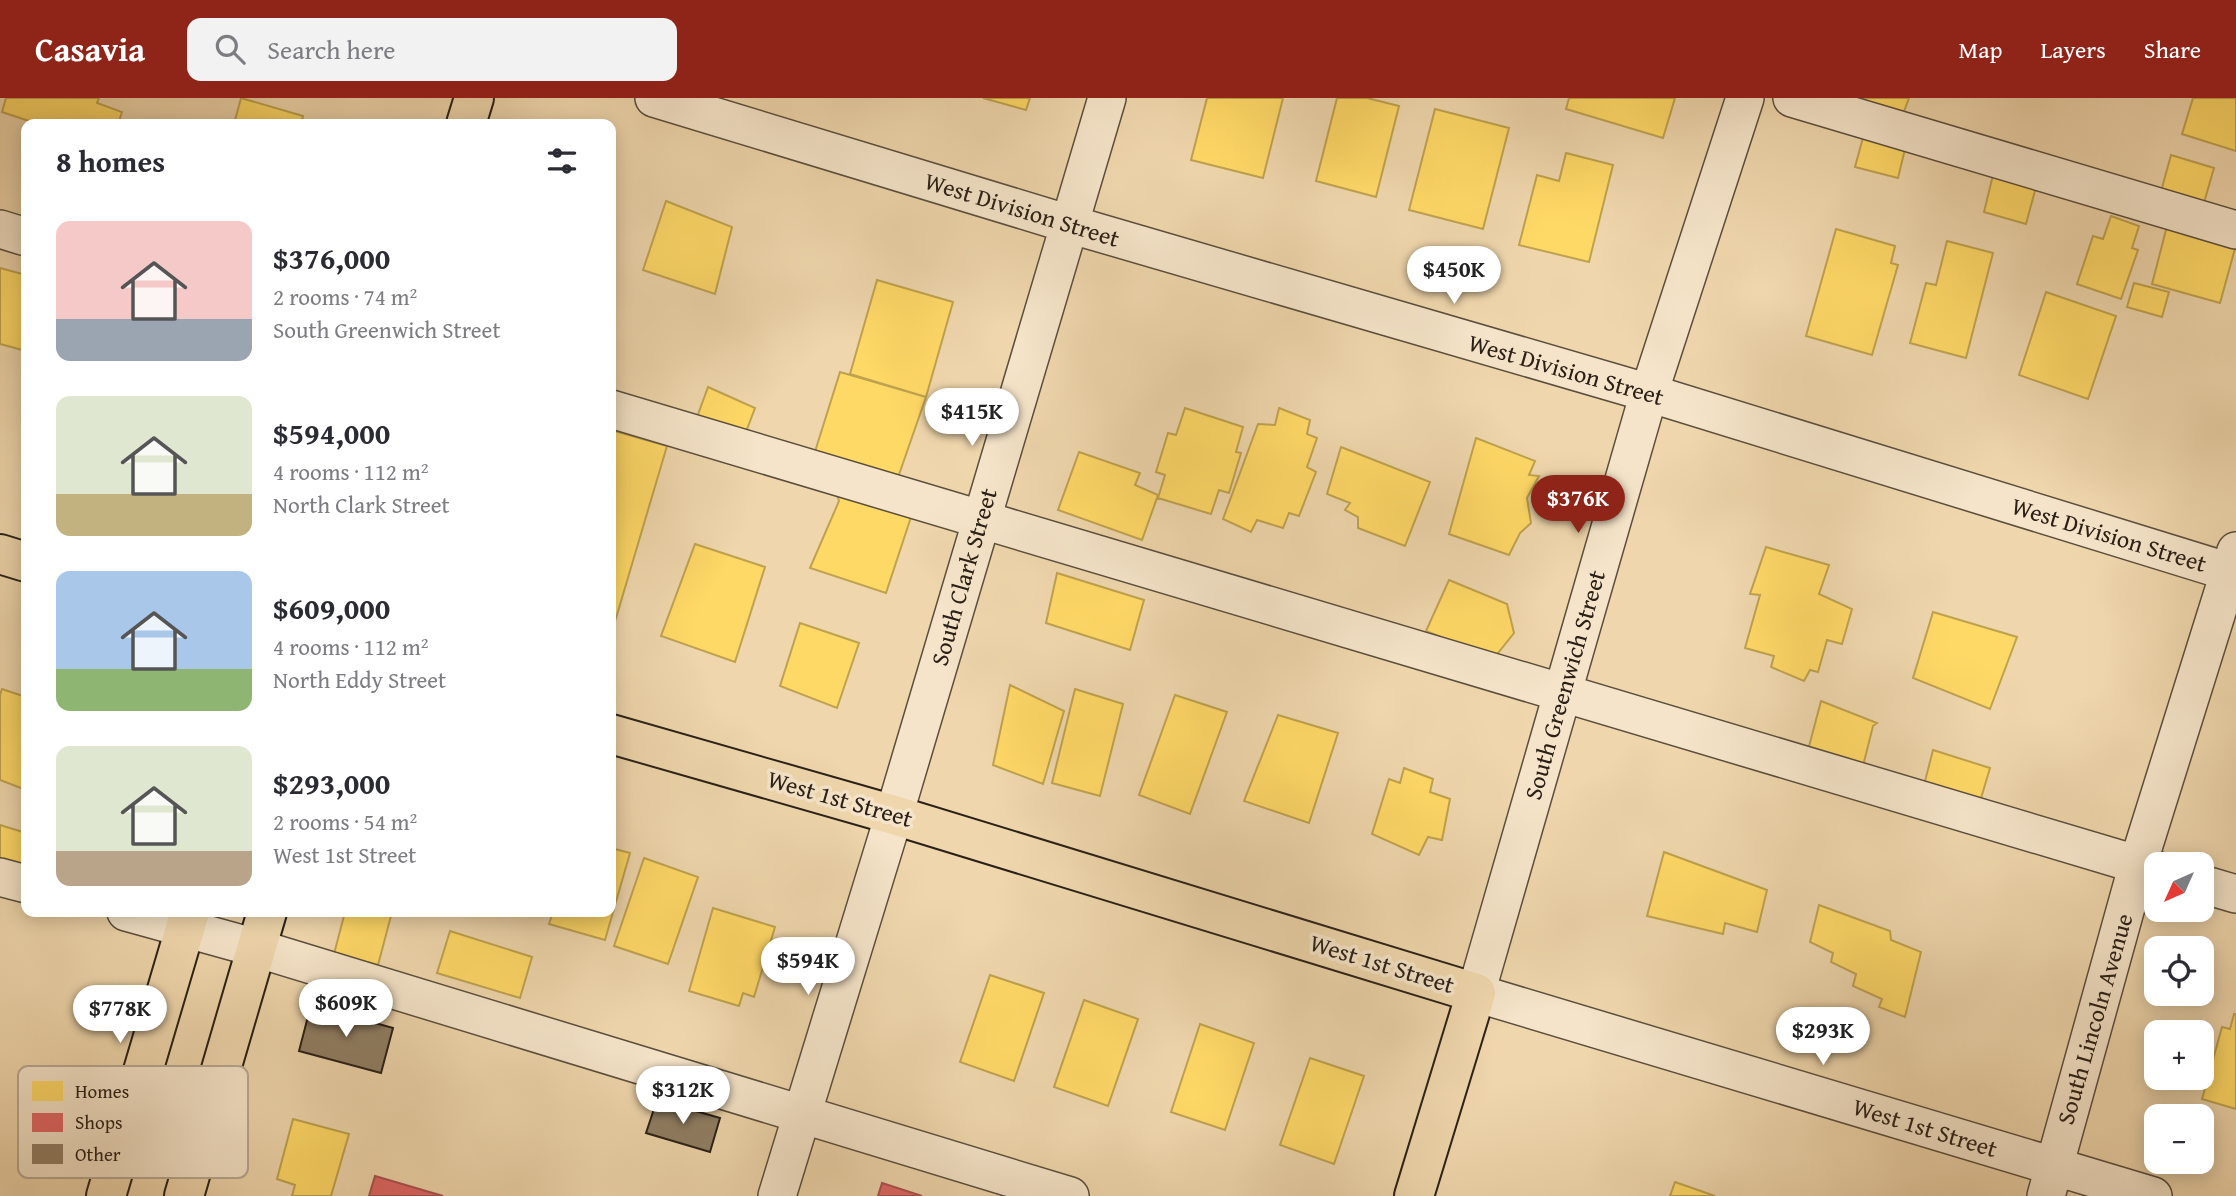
<!DOCTYPE html>
<html lang="en">
<head>
<meta charset="utf-8">
<style>
  body { margin:0; font-family:"Gentium Book Plus",serif; background:#f2f2f3; color:#2b2b33; height:100vh; display:flex; flex-direction:column; font-size:26px; white-space:nowrap }
  * { box-sizing:border-box; margin:0 }
  p { font-size:23px; color:#7c7c81 }
  .icon { flex:none; width:38px; height:38px; fill:none; stroke:currentColor; stroke-width:2; stroke-linecap:round; stroke-linejoin:round }
  .map { position:relative; flex:1; overflow:hidden }
  .drawer { position:absolute; left:21px; top:21px; width:595px; height:798px; display:flex; flex-direction:column; background:#fff; border-radius:14px; box-shadow:0 4px 18px #0003 }
  .drawer>* { flex:none }
  .needle { width:46px; rotate:225deg }
  .buttons { position:absolute; left:2144px; top:754px; display:grid; gap:14px }
  .buttons a { display:grid; place-items:center; width:70px; height:70px; border-radius:14px; background:#fff; box-shadow:0 4px 18px #0003; font-size:35px }
  .price { position:absolute; translate:-50% -60px; padding:0 16px; border-radius:24px; background:#fff; color:#222; font-size:23px; line-height:46px; filter:drop-shadow(0 2px 4px #0008) }
  .price::after { content:''; position:absolute; left:50%; top:42px; width:21px; height:16px; margin-left:-10px; background:inherit; clip-path:polygon(0 0,100% 0,50% 100%) }
  .price.current { background:#8f2418; color:#fff }
  ul { padding:0; list-style:none }
  li { display:flex; align-items:center; gap:21px; height:175px; padding:0 35px }
  li span { display:grid; place-items:center; flex:none; width:196px; height:140px; border-radius:14px; color:#555 }
  li>.icon { margin-inline-start:auto }
  span .icon { width:84px; height:84px; fill:#fffc; stroke-width:1 }
  li b { font-size:30px }
  h2 { display:flex; justify-content:space-between; align-items:center; height:84px; padding:0 35px; font-size:30px }
  header { display:flex; align-items:center; gap:42px; box-sizing:border-box; height:98px; padding:0 35px; background:#8f2418; color:#fff }
  header strong { font-size:33px }
  nav { display:flex; gap:38px; margin-inline-start:auto; font-size:24px }
  .search { width:490px; height:63px; background:#f2f2f3; display:flex; align-items:center; gap:18px; box-sizing:border-box; padding:0 24px; border-radius:14px; color:#7c7c81; font-size:26px }
  .map>svg:first-child { display:block }
  .homes { fill:#ffd966; stroke:#bfa24f; stroke-width:2 }
  .shops { fill:#e06666; stroke:#a9514f; stroke-width:2 }
  .building { fill:#907f65; stroke:#2a2018; stroke-width:2 }
  .lines { fill:none; stroke-linecap:round; stroke-linejoin:round }
  .minor-casing { stroke:#5b4e3d; stroke-width:40 }
  .major-casing { stroke:#2a2018; stroke-width:42 }
  .highway-casing { stroke:#2a2018; stroke-width:42 }
  .minor { stroke:#f5e4c9; stroke-width:37 }
  .major { stroke:#efd6ac; stroke-width:38 }
  .highway { stroke:#efd6ac; stroke-width:38 }
  .labels { text-anchor:middle; stroke-width:7; stroke-linejoin:round; paint-order:stroke }
  .street-label { font-size:24px; fill:#2a2018; stroke:#f5e4c9 }
  .key { fill:#f5e4c9; stroke:#b8a994; stroke-width:2 }
  .key-label { font-size:19px; fill:#2a2018 }
</style>
</head>
<body>
<header>
<strong>Casavia</strong>
<div class="search"><svg class="icon" aria-label="search" viewBox="0 0 24 24"><circle cx="10" cy="10" r="6"/><path d="M15 15l6 6"/></svg>Search here</div>
<nav><a>Map</a><a>Layers</a><a>Share</a></nav>
</header>
<div class="map">
<svg width="2236" height="1098" viewBox="0 0 2236 1098">
  <rect width="100%" height="100%" fill="#efd6ac"/>
  <filter id="stains"><feTurbulence type="fractalNoise" baseFrequency=".00286" numOctaves="4"/><feColorMatrix values="0 0 0 0 .2 0 0 0 0 .09 0 0 0 0 .02 0 0 0 .5 -.17"/></filter>
  <radialGradient id="worn" r=".72"><stop offset=".6" stop-color="#630" stop-opacity="0"/><stop offset="1" stop-color="#630" stop-opacity=".3"/></radialGradient>
  <path class="homes" d="M6,0H99L97,5L122,14L118,26H38L2,14Z
    M241,0L303,18L301,26H234Z
    M983,0H1030L1026,12Z
    M1207,0H1283L1263,80L1191,62Z
    M1337,0H1367L1399,8L1376,99L1316,83Z
    M1569,0H1675L1663,40L1566,11Z
    M1845,0H1909L1902,19Z
    M2193,0H2236V53L2182,36Z
    M1435,11L1509,30L1483,131L1409,112Z
    M1864,36L1906,47L1898,80L1855,69Z
    M1566,55L1613,67L1589,164L1519,147L1537,77L1559,83Z
    M2171,57L2214,70L2203,108L2160,97Z
    M1993,77L2036,89L2026,126L1984,114Z
    M666,103L732,129L715,196L643,172Z
    M2111,118L2139,128L2132,150L2138,152L2121,201L2077,186L2093,138L2103,141Z
    M2167,128L2236,147L2220,205L2152,186Z
    M1836,131L1895,148L1891,165L1898,167L1872,257L1806,238Z
    M1947,143L1993,155L1966,260L1910,245L1926,185L1936,187Z
    M0,170L26,177V253L0,246Z
    M877,182L953,204L926,299L850,276Z
    M2134,185L2169,194L2162,219L2127,209Z
    M2046,194L2116,218L2088,301L2019,277Z
    M840,274L926,299L895,388L813,360Z
    M708,289L755,310L744,339L696,322Z
    M1185,310L1243,329L1236,354L1241,355L1229,395L1219,392L1211,416L1158,400L1165,377L1156,374L1168,335L1176,337Z
    M1279,310L1310,322L1307,336L1317,340L1307,369L1316,374L1299,418L1289,415L1283,430L1257,422L1251,434L1223,421L1258,326L1275,327Z
    M611,332L667,348L611,537Z
    M1476,340L1535,363L1529,377L1539,378L1527,400L1531,425L1520,435L1509,457L1449,436Z
    M1341,349L1430,384L1405,448L1358,430V419L1345,412L1350,405L1327,396Z
    M1079,354L1140,375L1135,387L1158,397L1142,442L1058,412Z
    M836,394L911,419L886,495L810,470L839,403Z
    M695,446L765,469L735,564L661,538Z
    M1766,449L1829,467L1819,496L1852,511L1842,546L1827,542L1818,574L1810,572L1804,583L1771,569L1774,558L1745,550L1760,497L1750,496Z
    M1057,475L1144,502L1130,552L1046,525Z
    M1449,482L1507,506L1514,535L1494,560L1426,533Z
    M1933,514L2017,539L1990,611L1913,580Z
    M800,525L859,545L837,610L780,588Z
    M1010,587L1064,613L1043,686L993,667Z
    M2,591L26,599V692L0,682V597Z
    M1075,591L1123,606L1100,698L1052,685Z
    M1175,597L1227,614L1190,716L1139,697Z
    M1821,603L1877,625L1873,628L1862,672L1807,656Z
    M1278,617L1338,635L1309,725L1244,703Z
    M1933,652L1990,670L1979,707L1923,691Z
    M1404,670L1433,681L1430,694L1450,701L1442,742L1428,739L1419,757L1372,736L1389,681L1400,685Z
    M0,727L26,735V779L0,771Z
    M611,750L630,755L605,842L549,826L553,814H611Z
    M1664,754L1767,792L1757,834L1725,825L1723,836L1647,818Z
    M644,760L698,779L668,866L614,848Z
    M1819,807L1890,833L1891,842L1921,854L1905,919L1879,909L1882,901L1853,888L1856,876L1831,864L1833,855L1810,844Z
    M713,810L775,829L754,899L743,895L739,908L689,893Z
    M345,814H392L378,867L334,856Z
    M450,833L532,859L520,900L437,875Z
    M990,877L1044,895L1014,983L960,964Z
    M1084,902L1138,921L1108,1008L1054,989Z
    M2234,916H2236V1011L2202,1001L2222,929L2230,931Z
    M1200,926L1254,945L1225,1032L1171,1014Z
    M1310,960L1364,978L1334,1066L1280,1047Z
    M293,1021L349,1036L331,1098H292L295,1087L277,1081Z
    M1675,1084L1715,1098H1670Z"/>
  <path class="shops" d="M375,1078L443,1098H369Z
    M882,1085L922,1098H878Z"/>
  <path class="building" d="M311,907L393,930L381,975L299,953Z
    M657,1002L720,1020L710,1054L646,1035Z"/>
  <g class="lines">
    <g class="minor-casing">
      <path id="minor" d="M654,0L1069,126L1649,295L2236,476
        M1745,0L1649,295L1476,895L2153,1098
        M1792,0L2236,132
        M0,131L26,139
        M611,311L2156,772
        M0,779L26,786
        M2202,786L2236,796
        M126,814L256,850L1070,1098
        M777,1098L894,717L1107,0
        M2046,1098L2138,766L2236,453"/>
    </g>
    <g class="major-casing">
      <path id="major" d="M466,26L474,0
        M106,1098L190,814
        M184,1098L267,814"/>
    </g>
    <g class="highway-casing">
      <path id="highway" d="M0,456L26,464
        M611,636L894,717L1476,895L1414,1098"/>
    </g>
    <use href="#minor" class="minor"/>
    <use href="#major" class="major"/>
    <use href="#highway" class="highway"/>
  </g>
  <g class="labels">
    <g class="street-label">
      <text transform="translate(1022 112) rotate(17)" y="8">West Division Street</text>
      <text transform="translate(1566 272) rotate(16)" y="8">West Division Street</text>
      <text transform="translate(2109 437) rotate(17)" y="8">West Division Street</text>
      <text transform="translate(964 479) rotate(-74)" y="8">South Clark Street</text>
      <text transform="translate(1565 587) rotate(-74)" y="8">South Greenwich Street</text>
      <text transform="translate(840 701) rotate(16)" y="8">West 1st Street</text>
      <text transform="translate(1382 866) rotate(17)" y="8">West 1st Street</text>
      <text transform="translate(2095 921) rotate(-74)" y="8">South Lincoln Avenue</text>
      <text transform="translate(1925 1030) rotate(17)" y="8">West 1st Street</text>
    </g>
  </g>
  <rect x="18" y="968" width="230" height="112" rx="10" class="key"/>
  <rect x="32" y="983" width="31" height="20" fill="#ffd966"/>
  <rect x="32" y="1015" width="31" height="19" fill="#e06666"/>
  <rect x="32" y="1046" width="31" height="20" fill="#907f65"/>
  <g class="key-label">
    <text x="75" y="1000">Homes</text>
    <text x="75" y="1031">Shops</text>
    <text x="75" y="1063">Other</text>
  </g>
  <rect width="100%" height="100%" filter="url(#stains)"/>
  <rect width="100%" height="100%" fill="url(#worn)"/>
</svg>
<div class="buttons">
<a><svg class="needle" viewBox="-14 -14 28 28"><path d="M0-13l5 13h-10z" fill="#e53935"/><path d="M0 13l5-13h-10z" fill="#7c7c81"/></svg></a>
<a><svg class="icon" aria-label="locate" viewBox="0 0 24 24"><circle cx="12" cy="12" r="6"/><path d="M12 2v4M12 18v4M2 12h4M18 12h4"/></svg></a>
<a>+</a>
<a>−</a>
</div>
<b class="price" style="left:1454px;top:208px">$450K</b>
<b class="price" style="left:972px;top:350px">$415K</b>
<b class="price current" style="left:1578px;top:437px">$376K</b>
<b class="price" style="left:808px;top:899px">$594K</b>
<b class="price" style="left:346px;top:941px">$609K</b>
<b class="price" style="left:120px;top:947px">$778K</b>
<b class="price" style="left:1823px;top:969px">$293K</b>
<b class="price" style="left:683px;top:1028px">$312K</b>
<section class="drawer">
<h2>8 homes<svg class="icon" aria-label="filters" viewBox="0 0 24 24"><path d="M4 7h16M4 17h16"/><circle cx="9" cy="7" r="2"/><circle cx="15" cy="17" r="2"/></svg></h2>
<ul>
<li><span style="background:linear-gradient(#f6c9c9 70%,#9aa5b1 0)"><svg class="icon" aria-label="home" viewBox="0 0 24 24"><path d="M3 11l9-7 9 7M6 9v11h12V9"/></svg></span><div><b>$376,000</b><p>2 rooms · 74 m²</p><p>South Greenwich Street</p></div></li>
<li><span style="background:linear-gradient(#dfe7d0 70%,#c2b280 0)"><svg class="icon" aria-label="home" viewBox="0 0 24 24"><path d="M3 11l9-7 9 7M6 9v11h12V9"/></svg></span><div><b>$594,000</b><p>4 rooms · 112 m²</p><p>North Clark Street</p></div></li>
<li><span style="background:linear-gradient(#a9c7e8 70%,#8fb573 0)"><svg class="icon" aria-label="home" viewBox="0 0 24 24"><path d="M3 11l9-7 9 7M6 9v11h12V9"/></svg></span><div><b>$609,000</b><p>4 rooms · 112 m²</p><p>North Eddy Street</p></div></li>
<li><span style="background:linear-gradient(#dfe7d0 75%,#b9a48a 0)"><svg class="icon" aria-label="home" viewBox="0 0 24 24"><path d="M3 11l9-7 9 7M6 9v11h12V9"/></svg></span><div><b>$293,000</b><p>2 rooms · 54 m²</p><p>West 1st Street</p></div></li>
</ul>
</section>
</div>
</body>
</html>
